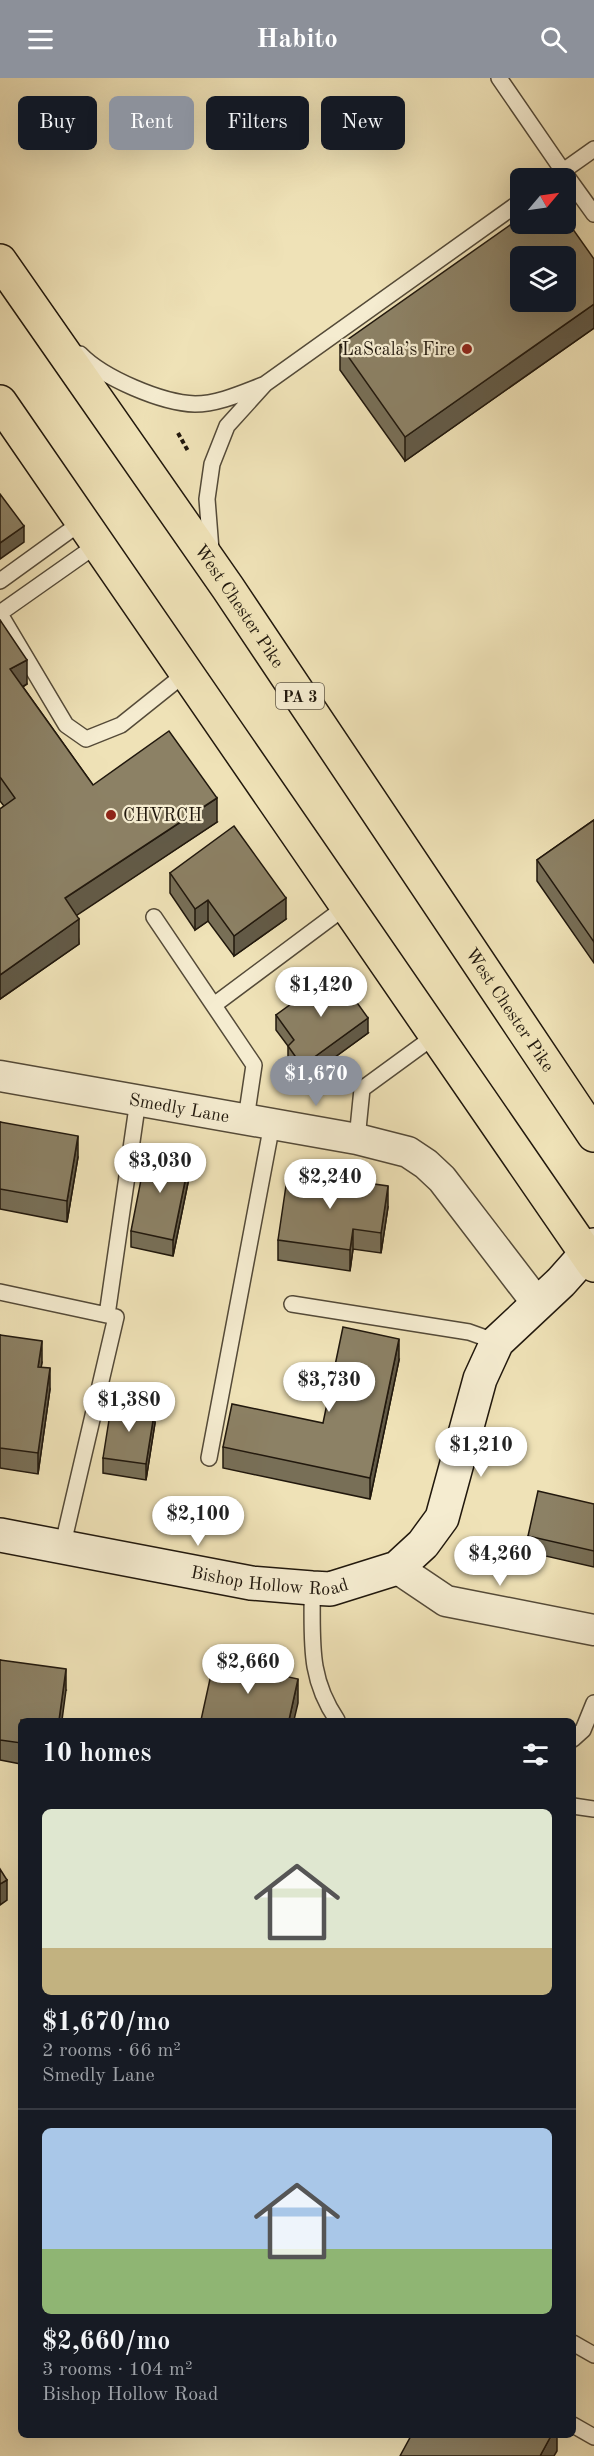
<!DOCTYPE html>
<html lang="en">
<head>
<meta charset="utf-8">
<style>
  body { margin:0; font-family:"Old Standard TT",serif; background:#20242c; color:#f1f3f6; height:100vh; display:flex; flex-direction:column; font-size:22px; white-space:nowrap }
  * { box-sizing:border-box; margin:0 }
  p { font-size:20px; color:#9ea1a6 }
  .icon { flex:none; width:33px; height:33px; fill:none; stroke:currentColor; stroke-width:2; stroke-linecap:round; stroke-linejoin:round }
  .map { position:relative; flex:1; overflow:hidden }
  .drawer { position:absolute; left:18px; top:1640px; width:558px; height:720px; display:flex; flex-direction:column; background:#171b24; border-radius:9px; box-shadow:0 6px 24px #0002 }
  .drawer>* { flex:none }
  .top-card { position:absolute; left:18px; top:18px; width:558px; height:54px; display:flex; gap:12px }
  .needle { width:39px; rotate:61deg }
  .tools { position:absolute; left:510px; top:90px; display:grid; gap:12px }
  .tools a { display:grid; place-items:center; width:66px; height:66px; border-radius:9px; background:#171b24; box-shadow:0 6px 24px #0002; font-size:30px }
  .price { position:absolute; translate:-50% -51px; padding:0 14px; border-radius:21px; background:#fff; color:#222; font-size:20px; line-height:39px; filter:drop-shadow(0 2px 3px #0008) }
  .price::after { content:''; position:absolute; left:50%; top:36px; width:18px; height:14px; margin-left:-9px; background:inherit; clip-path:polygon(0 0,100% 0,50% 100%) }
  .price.current { background:#8c9099; color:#fff }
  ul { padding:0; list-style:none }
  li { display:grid; align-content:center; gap:12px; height:318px; padding:0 24px }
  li+li { border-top:2px solid #363941 }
  li span { display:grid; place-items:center; height:186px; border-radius:9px; color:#555 }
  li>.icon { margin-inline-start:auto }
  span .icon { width:108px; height:108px; fill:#fffc; stroke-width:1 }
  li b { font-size:26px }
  h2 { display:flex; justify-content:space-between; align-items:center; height:72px; padding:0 24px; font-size:26px }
  .chip { padding:0 21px; border-radius:9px; background:#171b24; box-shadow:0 6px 24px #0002; font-size:21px; line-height:54px }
  .chip.current { background:#8c9099; color:#fff }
  header { display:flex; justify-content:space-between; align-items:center; height:78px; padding:0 24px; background:#8c9099; color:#fff; font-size:27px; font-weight:700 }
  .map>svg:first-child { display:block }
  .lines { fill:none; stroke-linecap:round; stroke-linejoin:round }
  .lane-casing { stroke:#544a38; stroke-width:18 }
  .street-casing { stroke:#544a38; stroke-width:33 }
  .secondary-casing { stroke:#21180d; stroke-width:36 }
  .highway-casing { stroke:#21180d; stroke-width:36 }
  .path { stroke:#21180d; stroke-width:4; stroke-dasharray:4.5 3; stroke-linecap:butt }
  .lane { stroke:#f5ecd0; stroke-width:15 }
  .street { stroke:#f5ecd0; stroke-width:30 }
  .secondary { stroke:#f5ecd0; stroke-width:33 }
  .highway { stroke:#efe2b7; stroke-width:33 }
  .wall { fill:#786f57; stroke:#21180d; stroke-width:1.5 }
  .shaded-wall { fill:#625a47; stroke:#21180d; stroke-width:1.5 }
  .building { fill:#8c8165; stroke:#21180d; stroke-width:1.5; fill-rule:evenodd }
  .poi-dot { fill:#8f2418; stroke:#f5ecd0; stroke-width:2 }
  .labels { text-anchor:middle; stroke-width:4.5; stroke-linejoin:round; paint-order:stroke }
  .shield { fill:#f5ecd0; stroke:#615848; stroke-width:1.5 }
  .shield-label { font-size:16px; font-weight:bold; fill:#21180d }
  .poi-label { font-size:18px; fill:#21180d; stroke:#f5ecd0; text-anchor:end }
  .street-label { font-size:18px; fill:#21180d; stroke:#f5ecd0 }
</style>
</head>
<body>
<header><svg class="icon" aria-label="menu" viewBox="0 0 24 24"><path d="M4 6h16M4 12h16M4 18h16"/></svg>Habito<svg class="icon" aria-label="search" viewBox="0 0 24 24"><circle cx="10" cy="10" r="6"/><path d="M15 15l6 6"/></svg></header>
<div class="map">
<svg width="594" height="2378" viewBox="0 0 594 2378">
  <rect width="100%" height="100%" fill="#efe2b7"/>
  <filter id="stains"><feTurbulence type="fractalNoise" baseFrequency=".00333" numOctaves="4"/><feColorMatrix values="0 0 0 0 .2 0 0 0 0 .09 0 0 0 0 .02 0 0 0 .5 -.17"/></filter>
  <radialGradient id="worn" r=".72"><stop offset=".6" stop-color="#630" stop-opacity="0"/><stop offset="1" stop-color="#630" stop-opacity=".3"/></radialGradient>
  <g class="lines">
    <g class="lane-casing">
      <path id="lane" d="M499,0L563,93L553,100
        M594,71L563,93L594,136
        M80,276C103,300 162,325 195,326C218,326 242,315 263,307
        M211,472L207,421L212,386L227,348L265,306L520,124
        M0,503L83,443
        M0,535L98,466
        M0,536L66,647L86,661L121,647L186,595
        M154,839L254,987L246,1041
        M214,927L348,827
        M357,1061L362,1011L436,957
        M0,1214L116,1239L62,1470
        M292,1226L469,1254L497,1264
        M107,1237L138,1022
        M209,1380L272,1046
        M312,1510C313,1561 307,1598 337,1642
        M573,1661L583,1652L594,1625
        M573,1728L594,1731
        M573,2265L594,2277
        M573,2347L594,2359"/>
    </g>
    <g class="street-casing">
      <g id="street">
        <path id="s1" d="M0,998L357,1061L408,1074L426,1086L442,1101L537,1225"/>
        <path d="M397,1490L446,1523L594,1552"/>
      </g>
    </g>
    <g class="secondary-casing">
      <g id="secondary">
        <path id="s2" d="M0,1457L251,1505L312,1510L330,1511L397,1490L423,1466L442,1440L480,1301L497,1264L561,1204L594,1167"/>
      </g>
    </g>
    <g class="highway-casing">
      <g id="highway">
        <path id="s3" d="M0,183L228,510L594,1057"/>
        <path d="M0,324L594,1187"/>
      </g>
    </g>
    <path class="path" d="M178,355L188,373"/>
    <use href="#lane" class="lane"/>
    <use href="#street" class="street"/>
    <use href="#secondary" class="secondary"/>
    <use href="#highway" class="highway"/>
  </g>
  <path class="wall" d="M594,181V250L405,383L340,292V267Z
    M0,542L27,606L23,609L93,707L217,744L76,837L79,866L0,921V731L4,728L0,723Z
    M594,742V885L537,803V782Z
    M170,795L286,841L234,878L208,843L195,852L170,815Z
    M276,937L368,955L302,1003L288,983V968L276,952Z
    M0,1044L78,1079L67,1144L0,1131Z
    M190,1095L173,1178L131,1169V1153Z
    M388,1129L381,1175L353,1171L350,1193L278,1182V1162Z
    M0,1257L42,1284L41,1289L50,1311L38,1396L0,1390Z
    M399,1282L370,1421L223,1390V1369L323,1345Z
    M155,1345L146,1402L103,1395V1380Z
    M594,1426V1489L528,1474V1458Z
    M0,1582L66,1612L21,1642V1686L0,1682Z"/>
  <path class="shaded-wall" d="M594,226V250L405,383V359Z
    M24,448V464L0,481V465Z
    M27,582V606L10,616V591Z
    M217,720V744L65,845V820Z
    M286,820V841L234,878V858Z
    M208,822V843L195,852V831Z
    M79,841V866L0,921V897Z
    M368,940V955L302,1003V988Z
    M78,1058V1079L67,1144V1123Z
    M190,1079V1095L173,1178V1162Z
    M388,1108V1129L381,1175V1155Z
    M353,1151V1171L350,1193V1172Z
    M399,1261V1282L370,1421V1400Z
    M42,1263V1284L38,1310V1289Z
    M50,1290V1311L38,1396V1375Z
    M155,1330V1345L146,1402V1386Z
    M66,1591V1612L62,1642H59Z
    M298,1601V1625L294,1642H289Z
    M7,1802V1822L0,1827V1806Z
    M552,2356H557V2373L554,2378H540Z"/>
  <path class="building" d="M520,140V146H566V145L570,147L594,181V226L405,359L340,267ZM520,178H566V224H520Z
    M0,416L24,448L0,465Z
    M0,542L27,582L10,591L93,707L169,653L217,720L65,820L79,841L0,897V731L15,720L0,699Z
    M594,742V864L537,782Z
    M234,748L286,820L234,858L208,822L195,831L170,795Z
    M335,894L368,940L302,988L288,968L294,962L276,937Z
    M0,1044L78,1058L67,1123L0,1111Z
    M147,1071L190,1079L173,1162L131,1153Z
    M288,1094L388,1108L381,1155L353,1151L350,1172L278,1162Z
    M343,1249L399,1261L370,1400L223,1369L232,1326L323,1345Z
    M0,1257L42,1263L38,1289L50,1290L38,1375L0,1370Z
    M112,1323L155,1330L146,1386L103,1380Z
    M538,1413L594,1426V1473L528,1458Z
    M0,1582L66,1591L59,1642H21V1665L0,1662Z
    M214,1583L298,1601L289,1642H201Z
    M0,1791L7,1802L0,1806Z
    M412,2356H552L540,2378H400Z"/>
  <g class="poi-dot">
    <circle cx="467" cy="271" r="6"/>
    <circle cx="111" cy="737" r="6"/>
  </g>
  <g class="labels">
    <rect class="shield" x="276" y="605" width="48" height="26" rx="4.5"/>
    <g class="shield-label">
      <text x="300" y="624">PA 3</text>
    </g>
    <g class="poi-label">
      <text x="455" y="277">LaScala’s Fire</text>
      <text x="123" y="743" text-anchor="start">CHVRCH</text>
    </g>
    <g class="street-label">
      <text dy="6" stroke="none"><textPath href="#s3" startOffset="420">West Chester Pike</textPath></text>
      <text dy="6" stroke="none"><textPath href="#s3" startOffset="906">West Chester Pike</textPath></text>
      <text dy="6" stroke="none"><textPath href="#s1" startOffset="182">Smedly Lane</textPath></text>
      <text dy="6" stroke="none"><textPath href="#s2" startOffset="274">Bishop Hollow Road</textPath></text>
    </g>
  </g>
  <rect width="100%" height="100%" filter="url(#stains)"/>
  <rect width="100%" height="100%" fill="url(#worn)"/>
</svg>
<div class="tools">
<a><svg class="needle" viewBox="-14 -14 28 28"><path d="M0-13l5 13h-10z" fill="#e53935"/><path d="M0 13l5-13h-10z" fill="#9ea1a6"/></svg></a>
<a><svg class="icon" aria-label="layers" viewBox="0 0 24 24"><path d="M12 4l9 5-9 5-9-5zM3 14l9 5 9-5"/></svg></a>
</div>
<b class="price" style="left:321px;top:940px">$1,420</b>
<b class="price current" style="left:316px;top:1029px">$1,670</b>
<b class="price" style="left:160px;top:1116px">$3,030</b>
<b class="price" style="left:330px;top:1132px">$2,240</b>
<b class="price" style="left:329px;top:1335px">$3,730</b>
<b class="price" style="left:129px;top:1355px">$1,380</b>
<b class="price" style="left:481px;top:1400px">$1,210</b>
<b class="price" style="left:198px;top:1469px">$2,100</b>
<b class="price" style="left:500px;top:1509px">$4,260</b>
<b class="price" style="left:248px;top:1617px">$2,660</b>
<div class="top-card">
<a class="chip">Buy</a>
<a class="chip current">Rent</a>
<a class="chip">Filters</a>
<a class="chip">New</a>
</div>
<section class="drawer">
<h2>10 homes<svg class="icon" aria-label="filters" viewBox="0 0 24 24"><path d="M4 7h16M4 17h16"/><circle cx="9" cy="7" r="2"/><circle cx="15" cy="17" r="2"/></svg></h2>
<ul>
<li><span style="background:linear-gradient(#dfe7d0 75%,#c2b280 0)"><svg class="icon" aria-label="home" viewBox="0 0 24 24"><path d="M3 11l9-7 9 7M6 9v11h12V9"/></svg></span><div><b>$1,670/mo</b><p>2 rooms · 66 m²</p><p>Smedly Lane</p></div></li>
<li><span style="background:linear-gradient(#a9c7e8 65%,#8fb573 0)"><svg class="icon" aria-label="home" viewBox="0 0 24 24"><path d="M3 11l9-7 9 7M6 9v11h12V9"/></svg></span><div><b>$2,660/mo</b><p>3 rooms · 104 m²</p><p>Bishop Hollow Road</p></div></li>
</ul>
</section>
</div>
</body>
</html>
